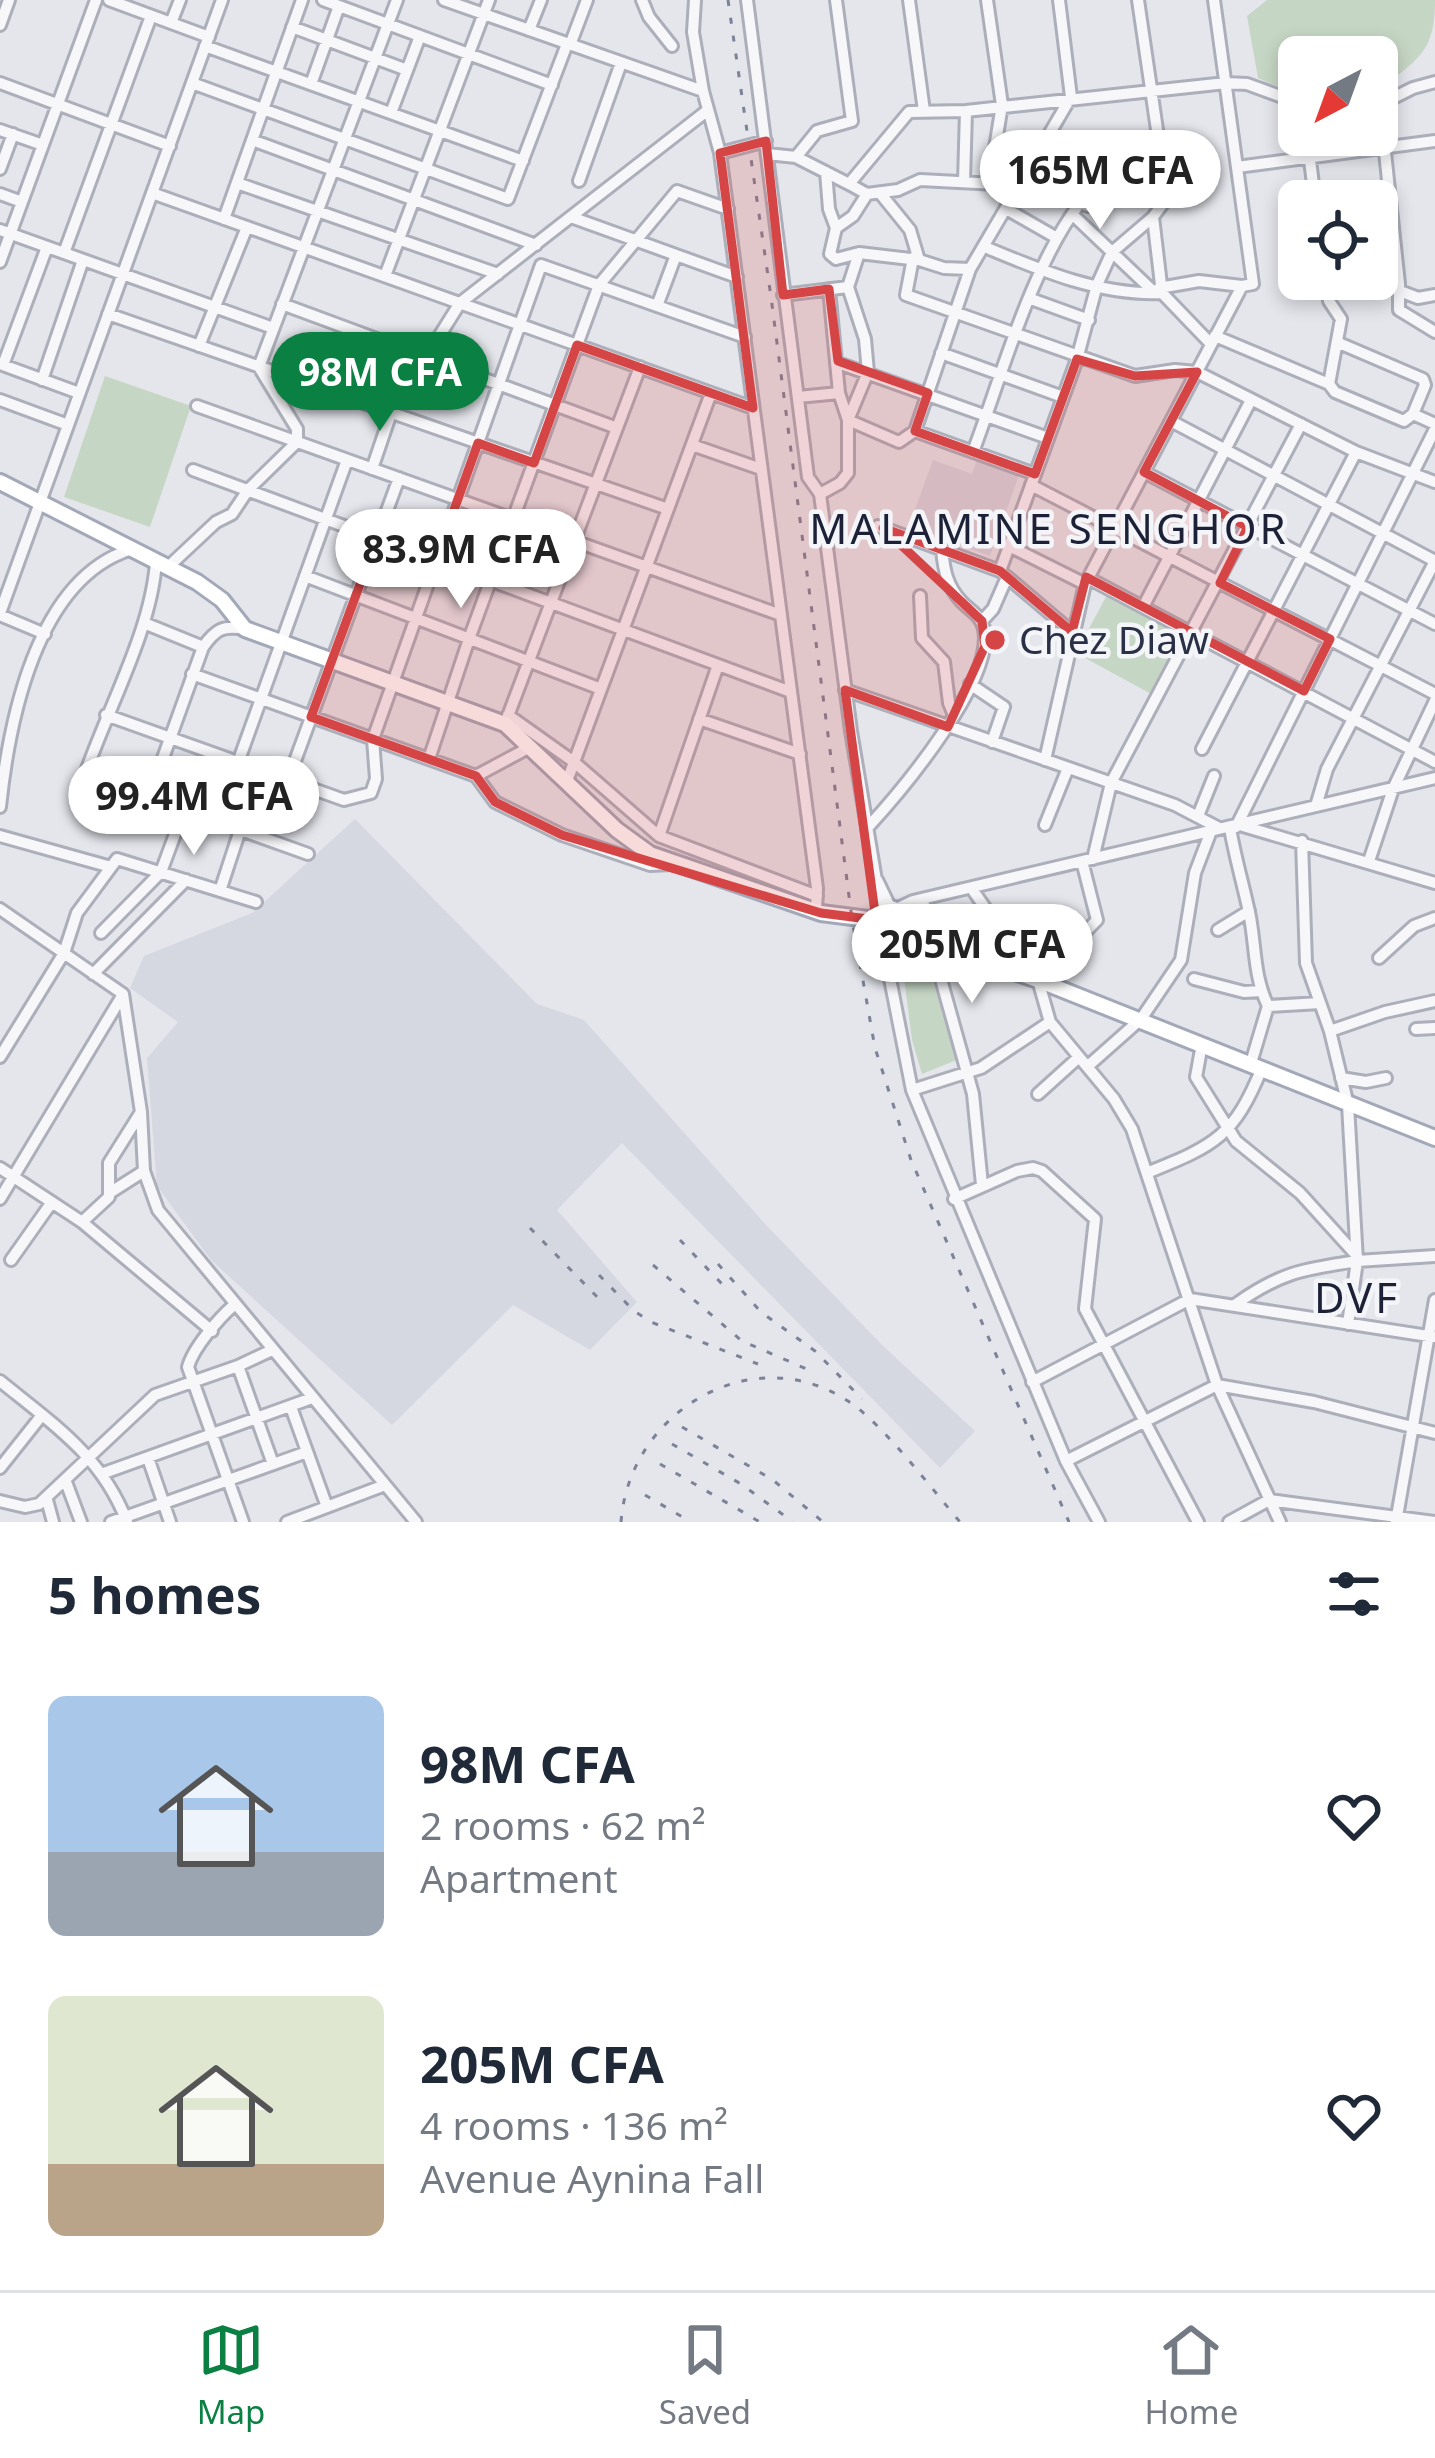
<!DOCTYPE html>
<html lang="en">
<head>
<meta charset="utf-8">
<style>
  body { margin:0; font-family:"Noto Sans",sans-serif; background:#f6f6f7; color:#1f2937; height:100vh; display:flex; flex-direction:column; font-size:45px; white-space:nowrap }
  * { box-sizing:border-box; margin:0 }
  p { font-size:39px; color:#747a83 }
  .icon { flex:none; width:66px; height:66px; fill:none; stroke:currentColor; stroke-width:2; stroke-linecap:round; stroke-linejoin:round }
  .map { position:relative; height:1522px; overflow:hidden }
  .details { display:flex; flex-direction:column; background:#fff; flex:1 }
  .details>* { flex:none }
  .needle { width:78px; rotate:221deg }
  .controls { position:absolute; left:1278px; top:36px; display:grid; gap:24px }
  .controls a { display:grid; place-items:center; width:120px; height:120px; border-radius:18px; background:#fff; box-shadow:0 6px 18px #0003; font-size:60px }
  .price { position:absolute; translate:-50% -102px; padding:0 27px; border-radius:42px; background:#fff; color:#222; font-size:39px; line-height:78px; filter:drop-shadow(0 3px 6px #0008) }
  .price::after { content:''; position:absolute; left:50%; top:72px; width:36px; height:27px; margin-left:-18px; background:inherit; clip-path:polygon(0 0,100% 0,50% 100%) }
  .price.on { background:#0b8043; color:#fff }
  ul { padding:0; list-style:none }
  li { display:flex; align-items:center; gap:36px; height:300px; padding:0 48px }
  li span { display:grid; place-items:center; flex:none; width:336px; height:240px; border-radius:18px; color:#555 }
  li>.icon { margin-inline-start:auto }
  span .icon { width:144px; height:144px; fill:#fffc; stroke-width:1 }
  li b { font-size:51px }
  h2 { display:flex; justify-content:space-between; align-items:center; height:144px; padding:0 48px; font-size:51px }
  .menu { display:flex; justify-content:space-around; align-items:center; height:168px; border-top:3px solid #e0e1e3; background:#fff; font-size:33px; color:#747a83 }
  .menu a { display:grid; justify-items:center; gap:6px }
  .menu .on { color:#0b8043 }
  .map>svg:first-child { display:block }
  .built { fill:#d5d8e1 }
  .green { fill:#c6d6c4 }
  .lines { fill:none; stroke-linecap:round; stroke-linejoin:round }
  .minor-casing { stroke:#acafba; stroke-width:16 }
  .major-casing { stroke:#a2a8b8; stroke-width:20 }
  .minor { stroke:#f7f7fa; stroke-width:10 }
  .major { stroke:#fff; stroke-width:14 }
  .rail { stroke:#7c8297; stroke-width:3; stroke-dasharray:6 12; stroke-linecap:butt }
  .marked { fill:#d54546; fill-opacity:0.2; stroke:#d54546; stroke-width:9; stroke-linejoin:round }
  .poi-dot { fill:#d54546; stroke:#f4f5f9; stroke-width:4.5 }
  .labels { text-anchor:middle; stroke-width:9; stroke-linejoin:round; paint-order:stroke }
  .poi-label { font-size:39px; fill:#2a3046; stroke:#f4f5f9; text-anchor:start }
  .neighbourhood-label { font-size:42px; letter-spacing:3px; fill:#1c2137; stroke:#f4f5f9 }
</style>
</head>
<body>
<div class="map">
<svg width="1435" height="1522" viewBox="0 0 1435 1522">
  <rect width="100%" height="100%" fill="#e4e6ec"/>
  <path class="built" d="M980,451L1022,467L990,556L909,526L933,460L972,474Z
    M355,819L537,1004L584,1020L766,1225L883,1346L975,1431L940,1468L622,1143L557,1210L637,1302L590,1350L513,1305L392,1425L211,1260L157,1186L147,1058L178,1022L130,988L144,956L252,913Z"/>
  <path class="green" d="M1267,0H1435C1435,56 1416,58 1377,93V57H1299V97L1258,78L1247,16Z
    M105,376L191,406L150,527L64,497Z
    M1108,593L1186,635L1153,695L1076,653Z
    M923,953L959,1059L922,1074L912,1040L902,962Z"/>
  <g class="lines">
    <g class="minor-casing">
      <path id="minor" d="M109,0L209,37
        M323,0L552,85
        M444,0L703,91
        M642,0L649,17L672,46
        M695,0L693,32L703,91L720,153L817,888L816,912
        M747,0L808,477L820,494L851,731L881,910
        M909,0L924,111
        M987,0L1002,105L994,154L1019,181
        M1138,0L1167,198L1153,217L1162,293L1211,344
        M171,23L180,0
        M0,25L9,0
        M292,27L407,70
        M529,30L541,0
        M570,45L587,0
        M205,46L523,161
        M0,83L170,146
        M192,83L508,199L567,44
        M311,84L339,6
        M1380,105L1399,284V310L1435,332
        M1377,106L1413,88L1435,82
        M391,113L420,36
        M0,130L43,145
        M1307,135L1315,201
        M252,140L536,245
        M720,153L766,141
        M767,154L796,157L849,184
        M796,157L817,131L852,121L836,0
        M1162,167L1130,182L1099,205L1088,206L1052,192L1016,185L920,180L898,190L867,194L849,184L909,112L966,111L1226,83L1247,84L1299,103
        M1237,167L1435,141
        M0,169L13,134
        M826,172L829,209L836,228
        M579,181L621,63
        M964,182L966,111
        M237,183L498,274
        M152,193L753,408
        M0,194L22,202
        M867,194L853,216L836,228L830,254L836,259L859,253L919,260L910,230L880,193
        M1008,210L1057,238
        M1072,214L1155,293
        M571,217L737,277
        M224,219L302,0
        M0,230L273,328
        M985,247C1040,270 1100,296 1162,293
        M64,253L151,16
        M913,258L906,295L1135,376L1175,370L1197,372L1356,452L1435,482
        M919,260L944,268L970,269
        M0,262L96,0
        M385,276L489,0
        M1159,288L1199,281L1242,286
        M1400,291L1418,298L1435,295
        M783,295L848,287
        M1031,299L1089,320
        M282,304L617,428
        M657,306L676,255
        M108,314L668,509
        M1215,336L1329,384L1341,319L1329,301L1326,279
        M1339,343L1423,379L1425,385L1413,414L1435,424
        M199,346L247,227
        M941,353L1063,397
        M838,363L1048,438
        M0,364L79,393
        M3,365L47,247
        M42,380L83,260
        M1329,384L1335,392L1404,421L1413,414
        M839,393L848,420L899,442L915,431L970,269L1071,97L1059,0
        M798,397L839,393L829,289
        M0,400L68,425
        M197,406L781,615
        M1171,421L1435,561L1327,769L1316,806
        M915,431L1035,474
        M692,445L761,469
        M973,452C1002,375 1031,267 1080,203
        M372,469L391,413L460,303L708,110
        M193,470L791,692
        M1144,472L1435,624
        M1031,485L1435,694
        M820,494L840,483L848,473V420L868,372L865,339L848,287L859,253
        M878,526L1000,571L1072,632
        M1009,546L1085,584
        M156,562C151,630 110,704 87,769L90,776L308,854
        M168,567L216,522L232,514L248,490L297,442V429L259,367L397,0
        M1000,571L1077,359L1097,285L1112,252L1153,217
        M305,576L601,689
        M1088,578L1435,762
        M920,596L922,638L944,662L949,703L954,715
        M1143,607L1251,400
        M0,613L222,0
        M0,615L45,634
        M982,621L993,609L1007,577
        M144,623L203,647C216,629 223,625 245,629
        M192,674L476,776
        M970,684L1004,707L992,742
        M845,690L1175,805L1219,828
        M106,715L344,800L371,793L376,779L373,739L541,265L745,337
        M508,715L574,762L659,836L817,896
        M699,719L800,754
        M505,724L640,367
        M530,747L476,776L495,802L562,835L650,865L672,864
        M1202,749L1356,452
        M429,759L469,639L599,285L677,191L728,209
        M1045,760L1085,584L1242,286L1253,284L1214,0
        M288,780L399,478
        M567,781L711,393
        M149,797L203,647
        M0,807C9,721 36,581 129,550
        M1198,816L1214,776
        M217,821L347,460
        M1045,825L1068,768
        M869,826C903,789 995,679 984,629C982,616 969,610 961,601C947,586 944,570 942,550
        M1243,826L1435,883
        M1236,827L1435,429
        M1230,828C1235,857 1243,884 1249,912C1256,945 1253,975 1268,1006L1251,1063
        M0,836L111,867
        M659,836L718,665
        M1302,841L1306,963L1330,1031L1348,1105L1357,1261L1435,1256
        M1093,859L1111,783L1301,424
        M1082,861L1097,920L1038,980L1050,1022L1114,1099L1132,1129L1217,1385L1280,1522
        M1369,861L1393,789L1435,701
        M877,880L890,907
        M972,889L1034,978
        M220,891L240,830
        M0,909L123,994L141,1112L144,1171L158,1210L416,1522
        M896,909L913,901L1435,778
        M901,917L924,904
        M880,928L912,1090L1066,1461L1099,1522
        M1218,930L1249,911
        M101,933L161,872L184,810
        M935,943L934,954L973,1094L982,1185
        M1379,958L1414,926L1435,918
        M93,974L186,880
        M1194,979L1244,992L1261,991
        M1268,1006L1320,1003
        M1416,1029L1435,1028
        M1330,1031L1385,1012L1435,1001
        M1202,1044L1196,1077L1236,1141L1300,1193L1357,1256
        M0,1057L64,953L77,913L117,859L256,902
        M1088,1066L1141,1019L1181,960L1195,873L1211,831
        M1341,1078L1366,1082L1386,1078
        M912,1090L981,1068L1050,1022
        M1038,1094L1079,1057
        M0,1168L82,1222L212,1331
        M1149,1172C1216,1145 1234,1136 1262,1068
        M111,1192L144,1171
        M0,1199L122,996
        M954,1199L1017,1171L1033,1168L1042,1171L1095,1219L1085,1309L1198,1522
        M82,1222L109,1197V1163L141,1112
        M11,1260L52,1202
        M1236,1304C1281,1272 1304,1269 1357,1261L1348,1324
        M234,1305C219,1318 193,1348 188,1367L243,1522
        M238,1366L273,1464
        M0,1381C53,1424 102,1456 127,1522
        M1032,1382L1190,1299L1435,1337
        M291,1407L327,1507
        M148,1458L170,1522
        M1066,1461L1217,1385L1314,1402L1435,1433
        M0,1468L42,1415
        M104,1473L312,1398
        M66,1482L81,1522
        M47,1500L53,1522
        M0,1501L25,1507L39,1504L155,1395L238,1366L272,1350
        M111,1522L307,1452
        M287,1522L385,1485
        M1229,1522L1269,1500L1435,1522
        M1396,1522L1435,1300"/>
    </g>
    <g class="major-casing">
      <path id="major" d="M0,482L197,582L222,600L245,629L505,724L617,830L650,854L821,913L876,920
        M877 920a12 12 0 1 1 24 0a12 12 0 1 1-24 0Z
        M893,931L1038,980L1435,1138"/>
    </g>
    <use href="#minor" class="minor"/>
    <use href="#major" class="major"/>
    <path class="rail" d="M728,0L771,297L852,919L875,1048L911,1160L1069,1522
      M530,1228L605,1305
      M680,1240L723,1285
      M718,1264L761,1312L815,1351L862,1399
      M653,1265L742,1341L809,1370
      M599,1275L634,1311L651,1322L758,1364
      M682,1427L773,1480L823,1522
      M672,1444L741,1484L793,1522
      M660,1464L760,1522
      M645,1495L691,1522
      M621,1522C629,1412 752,1338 848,1401C882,1423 932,1489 960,1522"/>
  </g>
  <path class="marked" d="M766,141L783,295L829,289L838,361L928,393L915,431L1035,474L1077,359L1135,376L1197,372L1144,472L1248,527L1220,583L1330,639L1304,691L1086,577L1072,632L1000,571L883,528L982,621L985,646L948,727L845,690L876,920L821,913L562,835L495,802L476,776L311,717L377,538L436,560L478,443L534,463L577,345L753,408L720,153Z"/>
  <circle class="poi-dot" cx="995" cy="640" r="12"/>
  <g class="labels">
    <g class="poi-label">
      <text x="1019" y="654">Chez Diaw</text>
    </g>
    <g class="neighbourhood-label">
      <text x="1049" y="544">MALAMINE SENGHOR</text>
      <text x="1357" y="1313">DVF</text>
    </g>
  </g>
</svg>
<div class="controls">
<a><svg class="needle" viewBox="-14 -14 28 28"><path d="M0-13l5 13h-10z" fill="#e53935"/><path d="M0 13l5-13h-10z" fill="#747a83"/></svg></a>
<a><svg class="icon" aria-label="locate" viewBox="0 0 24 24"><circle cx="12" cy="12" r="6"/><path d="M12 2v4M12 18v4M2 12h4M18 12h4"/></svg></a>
</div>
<b class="price" style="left:1100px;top:232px">165M CFA</b>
<b class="price on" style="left:380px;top:434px">98M CFA</b>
<b class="price" style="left:461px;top:611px">83.9M CFA</b>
<b class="price" style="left:194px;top:858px">99.4M CFA</b>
<b class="price" style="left:972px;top:1006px">205M CFA</b>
</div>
<section class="details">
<h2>5 homes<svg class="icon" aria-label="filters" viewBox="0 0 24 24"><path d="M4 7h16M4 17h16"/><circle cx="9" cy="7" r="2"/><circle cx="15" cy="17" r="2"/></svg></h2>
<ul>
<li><span style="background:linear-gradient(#a9c7e8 65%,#9aa5b1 0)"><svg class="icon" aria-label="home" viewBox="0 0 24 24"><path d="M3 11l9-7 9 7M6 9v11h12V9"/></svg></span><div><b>98M CFA</b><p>2 rooms · 62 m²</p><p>Apartment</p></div><svg class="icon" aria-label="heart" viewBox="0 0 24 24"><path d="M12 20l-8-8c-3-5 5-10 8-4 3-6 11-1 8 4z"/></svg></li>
<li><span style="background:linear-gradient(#dfe7d0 70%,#b9a48a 0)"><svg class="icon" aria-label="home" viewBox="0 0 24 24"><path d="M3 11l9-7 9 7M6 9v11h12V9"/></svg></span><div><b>205M CFA</b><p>4 rooms · 136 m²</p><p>Avenue Aynina Fall</p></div><svg class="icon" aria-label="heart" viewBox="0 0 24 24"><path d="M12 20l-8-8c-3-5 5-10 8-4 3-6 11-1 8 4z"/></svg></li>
</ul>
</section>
<nav class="menu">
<a class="on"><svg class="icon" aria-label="map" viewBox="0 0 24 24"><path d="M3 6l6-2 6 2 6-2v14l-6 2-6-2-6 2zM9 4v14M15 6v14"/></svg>Map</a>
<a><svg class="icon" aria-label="saved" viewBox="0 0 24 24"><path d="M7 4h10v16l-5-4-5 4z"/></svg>Saved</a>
<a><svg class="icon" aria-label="home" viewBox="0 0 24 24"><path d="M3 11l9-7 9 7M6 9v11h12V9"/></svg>Home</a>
</nav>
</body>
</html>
